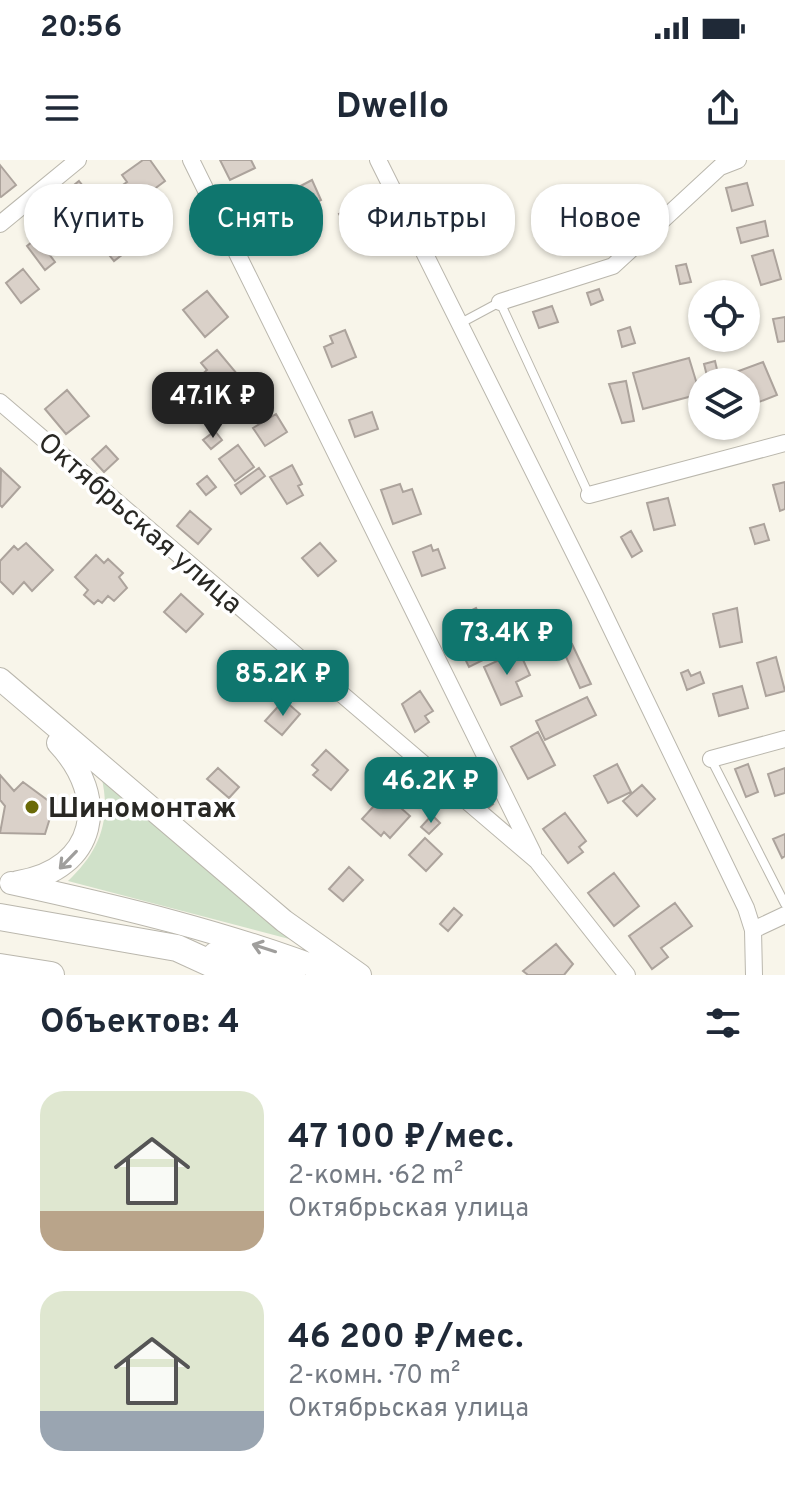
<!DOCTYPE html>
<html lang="ru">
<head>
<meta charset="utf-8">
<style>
  body { margin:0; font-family:Overpass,sans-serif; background:#f2f2f3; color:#1f2937; height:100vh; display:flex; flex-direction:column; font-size:30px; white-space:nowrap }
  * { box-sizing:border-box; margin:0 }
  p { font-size:26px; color:#747a83 }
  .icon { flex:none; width:44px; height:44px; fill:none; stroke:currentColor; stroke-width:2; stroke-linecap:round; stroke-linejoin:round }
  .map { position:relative; height:815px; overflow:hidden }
  .sheet { display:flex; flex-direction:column; background:#fff; flex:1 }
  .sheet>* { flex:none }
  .banner { position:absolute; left:24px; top:24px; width:738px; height:72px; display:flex; gap:16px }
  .fabs { position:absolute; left:688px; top:120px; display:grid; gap:16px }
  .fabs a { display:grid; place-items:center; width:72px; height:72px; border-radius:50%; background:#fff; box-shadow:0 2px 6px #0004; font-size:40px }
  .price { position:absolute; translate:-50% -68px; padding:0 18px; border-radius:16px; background:#0f766e; color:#fff; font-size:26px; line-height:52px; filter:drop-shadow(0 2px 4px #0008) }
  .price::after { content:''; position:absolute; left:50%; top:48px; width:24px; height:18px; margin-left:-12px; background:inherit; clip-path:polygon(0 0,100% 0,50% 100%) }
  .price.active { background:#222; color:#fff }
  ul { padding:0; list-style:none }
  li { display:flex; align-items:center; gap:24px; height:200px; padding:0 40px }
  li span { display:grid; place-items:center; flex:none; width:224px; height:160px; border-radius:24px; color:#555 }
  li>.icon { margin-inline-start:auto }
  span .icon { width:96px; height:96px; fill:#fffc; stroke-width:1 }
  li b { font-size:34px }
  h2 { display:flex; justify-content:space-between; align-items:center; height:96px; padding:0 40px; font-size:34px }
  .pill { padding:0 28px; border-radius:32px; background:#fff; box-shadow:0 2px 6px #0004; font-size:28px; line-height:72px }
  .pill.active { background:#0f766e; color:#fff }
  .status { display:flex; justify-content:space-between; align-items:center; height:56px; padding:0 40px; background:#fff; direction:ltr }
  .status svg { height:22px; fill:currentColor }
  header { display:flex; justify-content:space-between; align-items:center; height:104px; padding:0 40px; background:#fff; font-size:36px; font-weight:700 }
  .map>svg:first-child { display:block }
  .green { fill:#d0e1c9 }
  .building { fill:#dad1c9; stroke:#aca39c; stroke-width:2 }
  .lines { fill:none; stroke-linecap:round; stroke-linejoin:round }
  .service-casing { stroke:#bab7ad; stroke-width:10 }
  .minor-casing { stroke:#bab7ad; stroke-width:18 }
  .secondary-casing { stroke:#bab7ad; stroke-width:24 }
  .primary-casing { stroke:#bab7ad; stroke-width:28 }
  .service { stroke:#fff; stroke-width:8 }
  .minor { stroke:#fff; stroke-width:16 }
  .secondary { stroke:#fff; stroke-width:22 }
  .primary { stroke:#fff; stroke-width:26 }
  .oneway { stroke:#9f9e9c }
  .poi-dot { fill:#6a6a08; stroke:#fff; stroke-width:3 }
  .labels { text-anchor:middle; stroke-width:7; stroke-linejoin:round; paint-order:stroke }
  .street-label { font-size:28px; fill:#292824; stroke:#fff }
  .poi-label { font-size:28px; font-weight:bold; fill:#292824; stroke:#fff; text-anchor:start }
</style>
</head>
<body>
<div class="status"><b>20:56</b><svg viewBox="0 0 49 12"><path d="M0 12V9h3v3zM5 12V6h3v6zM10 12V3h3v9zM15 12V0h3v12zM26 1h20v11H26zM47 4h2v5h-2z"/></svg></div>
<header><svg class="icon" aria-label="menu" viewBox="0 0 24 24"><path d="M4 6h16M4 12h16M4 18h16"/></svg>Dwello<svg class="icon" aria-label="share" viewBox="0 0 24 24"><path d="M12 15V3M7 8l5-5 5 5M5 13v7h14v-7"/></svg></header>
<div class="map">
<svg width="785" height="815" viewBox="0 0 785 815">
  <rect width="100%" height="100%" fill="#f8f5ea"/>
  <path class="green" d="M101,615L293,780L68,721C100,691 112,659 101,615Z"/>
  <path class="building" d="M143,0H150L165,21L130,47L117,29L127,22L122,15Z
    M220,0H251L255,8L230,20Z
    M0,5L16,25L1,37L0,36Z
    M312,20L321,40L300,50L291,31Z
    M79,21L91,36L72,45L63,34Z
    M747,23L753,45L732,51L726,28Z
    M357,44L367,63L349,72L339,54Z
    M281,47L293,70L267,84L254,61Z
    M91,56L109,78L95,89L77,67Z
    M765,61L768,76L741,83L737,68Z
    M37,78L55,102L45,110L27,86Z
    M119,81L127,91L114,101L106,91Z
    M773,90L781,119L761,125L752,96Z
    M686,104L691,122L680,124L676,106Z
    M23,109L39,129L21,143L6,123Z
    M599,129L603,140L591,145L587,133Z
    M207,131L228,157L205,177L183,150Z
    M552,146L558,162L539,168L533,152Z
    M785,157V181L778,182L773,159Z
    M630,167L635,183L622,187L618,171Z
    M345,170L356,197L332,207L324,187L333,183L330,176Z
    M217,190L238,215L215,234L200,216L207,210L201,203Z
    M689,198L700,234L643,249L633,213Z
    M715,201L719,218L708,220L704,204Z
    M763,202L777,235L746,247V222H729L728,215Z
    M626,221L634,261L622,263L609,224Z
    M67,230L89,256L66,274L45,249Z
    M372,252L378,269L355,277L349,260Z
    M276,254L287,272L265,286L253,268Z
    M215,271L222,280L211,289L203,280Z
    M238,285L254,307L235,321L219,299Z
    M106,286L118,299L104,312L92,299Z
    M292,305L302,324L298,326L303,335L287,344L270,317Z
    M259,308L265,316L241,334L235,325Z
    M1,309L20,327L2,347L0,345Z
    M207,316L216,327L206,335L197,324Z
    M785,322V349L780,351L773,325Z
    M400,324L403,332L412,329L421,354L393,364L381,330Z
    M668,338L675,365L654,370L647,343Z
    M190,351L211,369L198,384L177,366Z
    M764,364L769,380L755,384L750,368Z
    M631,371L642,391L632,397L621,377Z
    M26,383L53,410L32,431L24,422L13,434L0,421V401L14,386L18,390Z
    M320,383L336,401L318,416L302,398Z
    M431,385L433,391L438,389L445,408L422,416L413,392Z
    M96,395L104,403L108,399L123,413L119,417L127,428L114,441L108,436L102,443L98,440L94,444L84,435L88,430L75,417Z
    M181,434L203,454L186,472L164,452Z
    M476,448L486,469L478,473L489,497L469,507L447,462Z
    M737,448L742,482L720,487L713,454Z
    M534,459L540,469L513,483L508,473Z
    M572,484L591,524L580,528L562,488Z
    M519,491L530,515L516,522L522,536L501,545L484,507Z
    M776,497L785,531L766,536L757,503Z
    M688,510L691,516L700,512L704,523L687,530L681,513Z
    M742,526L748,548L719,556L713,534Z
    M420,531L433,551L425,556L429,562L415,572L402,544Z
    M587,537L596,555L545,580L536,561Z
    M284,540L300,554L282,575L265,561Z
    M538,572L555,605L528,619L511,587Z
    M326,590L348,610L331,630L313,615L318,610L312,605Z
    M617,604L631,632L608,643L594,616Z
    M748,604L758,632L746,637L735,609Z
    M218,608L239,627L229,638L207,619Z
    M785,608V633L775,636L768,614Z
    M0,615L14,631L23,622L54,645L45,674L0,673L5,646L0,640Z
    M642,625L655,639L637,656L623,641Z
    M481,630L493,644L483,652L471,638Z
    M385,634L410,656L390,678L384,672L381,676L362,659Z
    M565,653L586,681L579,687L583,692L568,703L543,669Z
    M432,655L440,663L429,674L421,667Z
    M785,674V696L782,698L773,679Z
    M425,678L442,694L426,711L409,695Z
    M349,707L363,720L343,741L329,729Z
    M614,713L639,746L614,766L588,733Z
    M675,743L692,766L661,788L668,797L652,809L629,776Z
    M454,748L462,755L448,771L440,764Z
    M556,784L573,804L564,815H528L523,811Z"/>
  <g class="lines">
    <g class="service-casing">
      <path id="service" d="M459,164L500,142L589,335
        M711,599L785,744"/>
    </g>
    <g class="minor-casing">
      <path id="minor" d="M191,0L533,693
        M378,0L595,435L746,748L753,770L754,815
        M0,64L78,0
        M500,142L613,106L720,7L738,0
        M0,242L537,701L627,815
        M589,335L785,283
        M711,599L785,579
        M753,770L785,755"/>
    </g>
    <g class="secondary-casing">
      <path id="secondary" d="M0,519L284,761L360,815
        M18,722C97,709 110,638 58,583
        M11,723C121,747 231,773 337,815"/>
    </g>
    <g class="primary-casing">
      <path id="primary" d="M0,757L177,788L236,815
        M216,795L292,815
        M0,807L51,815"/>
    </g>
    <use href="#service" class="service"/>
    <use href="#minor" class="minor"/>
    <use href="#secondary" class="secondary"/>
    <use href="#primary" class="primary"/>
  </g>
  <defs><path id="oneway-shaft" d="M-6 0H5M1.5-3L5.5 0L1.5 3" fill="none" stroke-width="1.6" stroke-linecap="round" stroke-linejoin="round" transform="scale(2)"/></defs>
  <g class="oneway">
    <use href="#oneway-shaft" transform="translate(68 700) rotate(134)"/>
    <use href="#oneway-shaft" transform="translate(264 788) rotate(-162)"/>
  </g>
  <circle class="poi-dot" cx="32" cy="647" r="8"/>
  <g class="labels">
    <g class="street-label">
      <text transform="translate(141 362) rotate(41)" y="10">Октябрьская улица</text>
    </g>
    <g class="poi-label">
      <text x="48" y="657">Шиномонтаж</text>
    </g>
  </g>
</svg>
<div class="fabs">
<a><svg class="icon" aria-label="locate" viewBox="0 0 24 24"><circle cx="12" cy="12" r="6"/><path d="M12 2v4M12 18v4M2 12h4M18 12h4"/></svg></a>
<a><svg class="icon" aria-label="layers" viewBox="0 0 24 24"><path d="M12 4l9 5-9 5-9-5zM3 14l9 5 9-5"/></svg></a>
</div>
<b class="price active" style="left:213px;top:280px">47.1K ₽</b>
<b class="price" style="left:507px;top:517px">73.4K ₽</b>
<b class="price" style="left:283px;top:558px">85.2K ₽</b>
<b class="price" style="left:431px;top:665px">46.2K ₽</b>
<div class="banner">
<a class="pill">Купить</a>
<a class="pill active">Снять</a>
<a class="pill">Фильтры</a>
<a class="pill">Новое</a>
</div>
</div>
<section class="sheet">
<h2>Объектов: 4<svg class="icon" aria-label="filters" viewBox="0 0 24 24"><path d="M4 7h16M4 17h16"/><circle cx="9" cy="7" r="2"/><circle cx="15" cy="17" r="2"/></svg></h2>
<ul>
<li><span style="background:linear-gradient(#dfe7d0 75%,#b9a48a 0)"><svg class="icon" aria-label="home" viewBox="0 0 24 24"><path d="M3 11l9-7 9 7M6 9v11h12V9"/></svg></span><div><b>47 100 ₽/мес.</b><p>2-комн. · 62 m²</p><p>Октябрьская улица</p></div></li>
<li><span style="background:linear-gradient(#dfe7d0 75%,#9aa5b1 0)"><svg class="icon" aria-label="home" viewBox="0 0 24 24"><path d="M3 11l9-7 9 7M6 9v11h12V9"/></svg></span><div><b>46 200 ₽/мес.</b><p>2-комн. · 70 m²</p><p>Октябрьская улица</p></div></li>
</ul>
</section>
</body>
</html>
